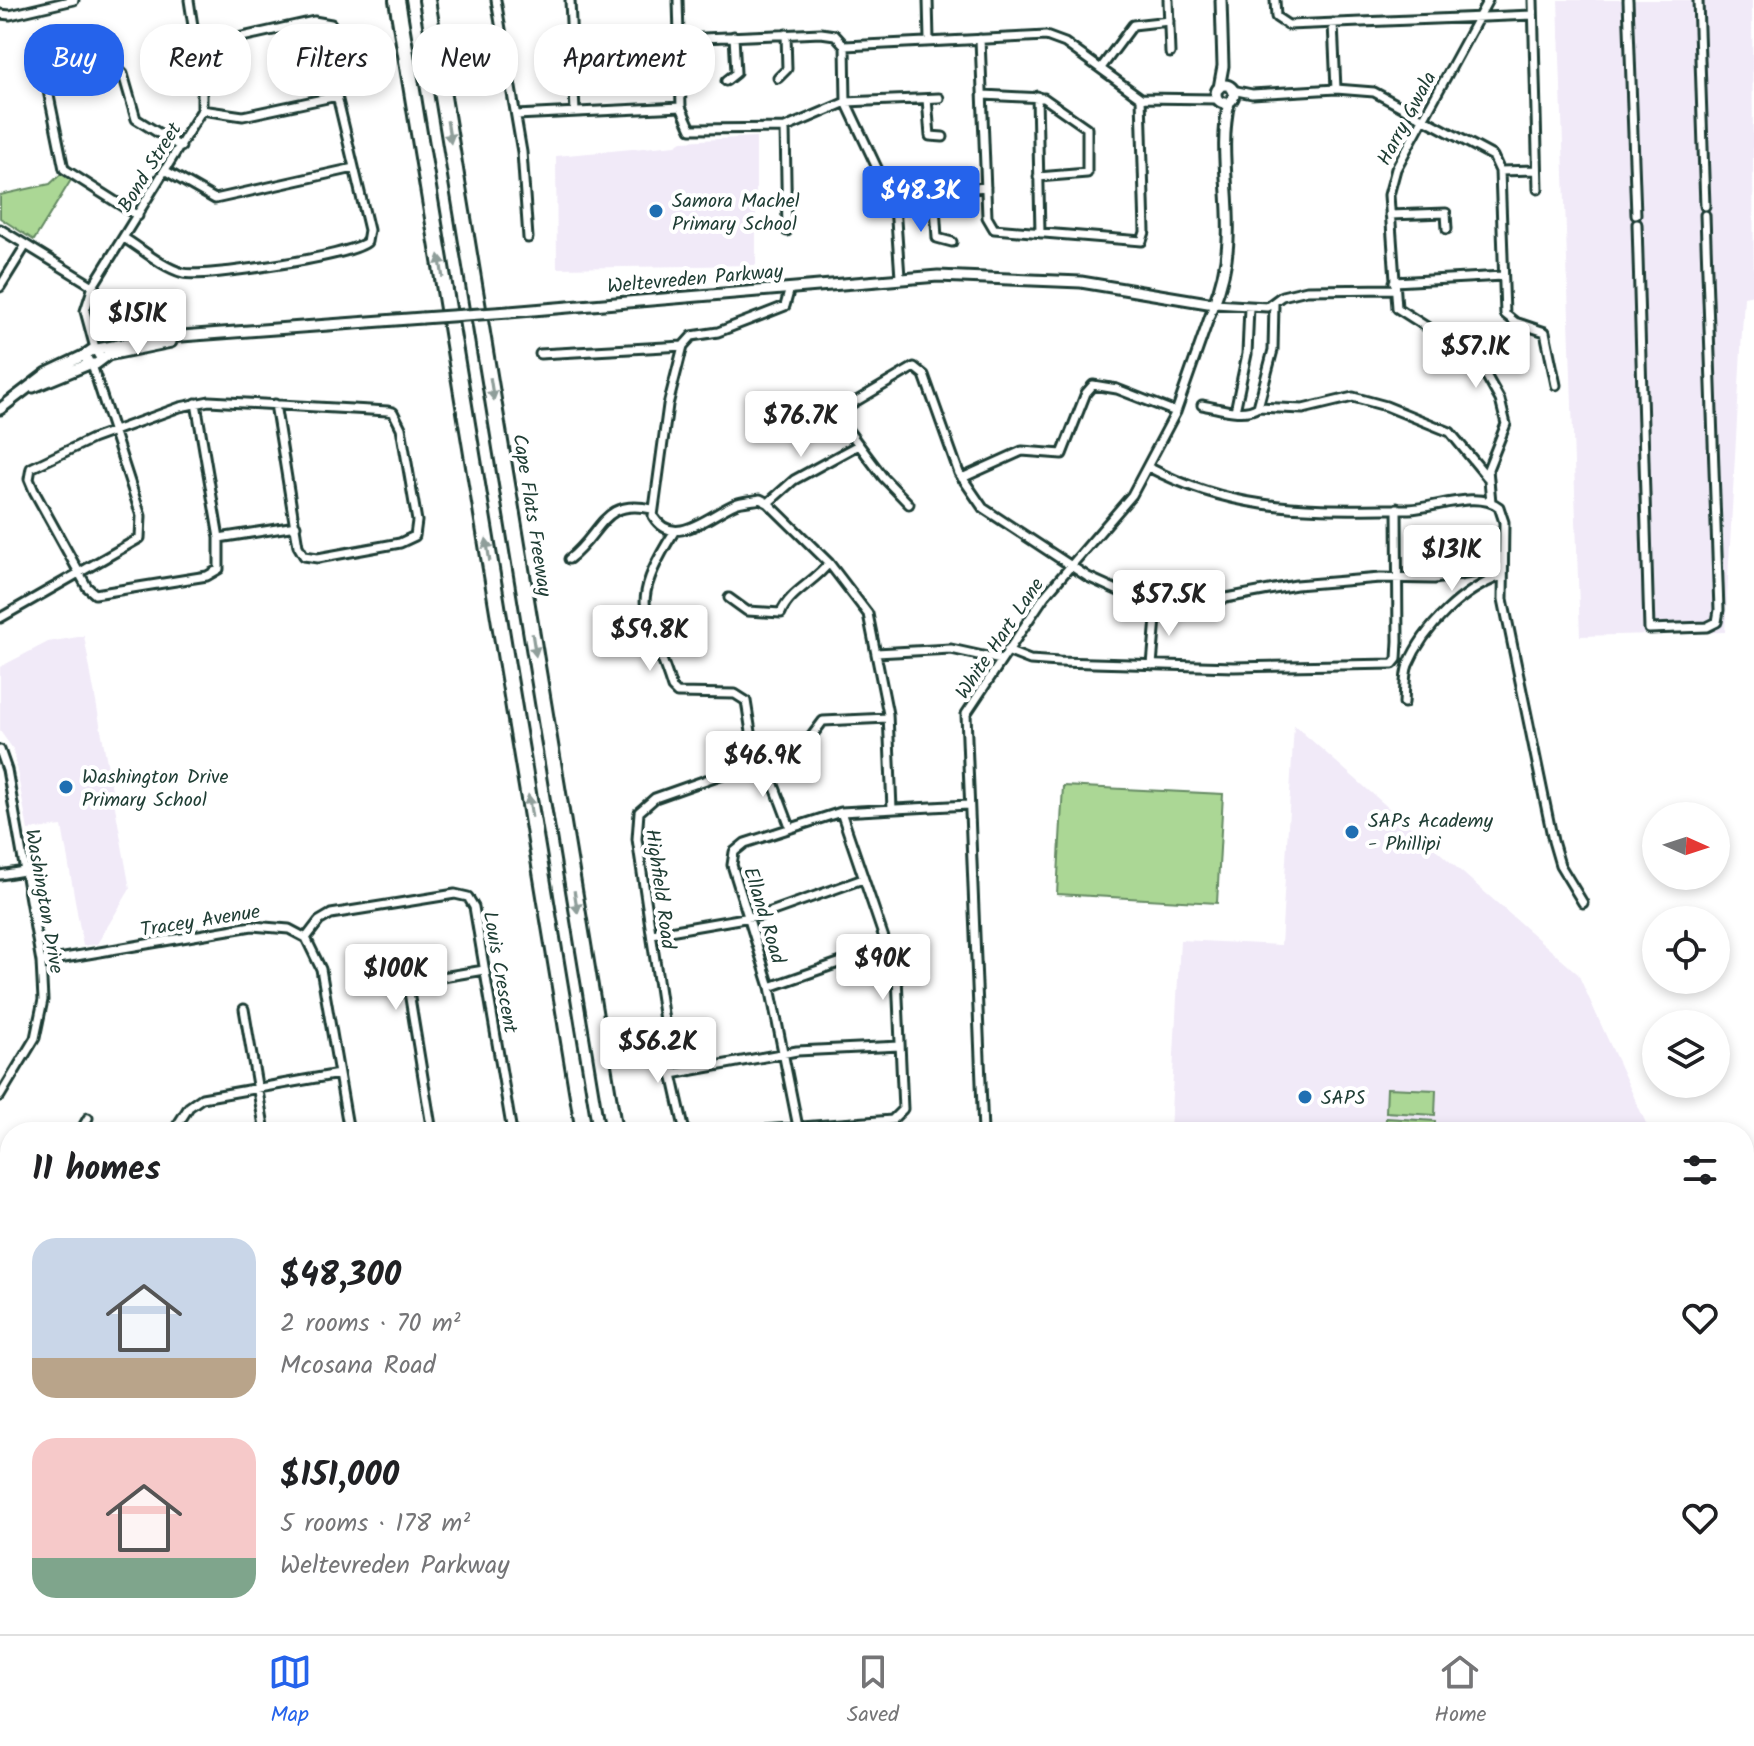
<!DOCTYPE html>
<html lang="en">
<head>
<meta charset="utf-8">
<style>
  body { margin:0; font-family:Kalam,sans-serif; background:#f6f6f6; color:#202124; height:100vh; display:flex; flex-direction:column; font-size:30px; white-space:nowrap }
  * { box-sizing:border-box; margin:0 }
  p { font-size:26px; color:#757577 }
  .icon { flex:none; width:44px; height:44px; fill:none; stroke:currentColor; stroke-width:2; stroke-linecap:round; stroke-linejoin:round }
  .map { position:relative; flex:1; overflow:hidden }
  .details { position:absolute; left:0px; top:1122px; width:1754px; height:512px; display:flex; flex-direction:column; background:#fff; border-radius:32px 32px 0 0; box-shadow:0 4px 12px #0003 }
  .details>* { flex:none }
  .top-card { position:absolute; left:24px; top:24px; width:800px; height:72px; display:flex; gap:16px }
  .needle { width:52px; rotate:93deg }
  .fabs { position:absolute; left:1642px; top:802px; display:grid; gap:16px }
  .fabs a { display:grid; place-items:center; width:88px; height:88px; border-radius:50%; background:#fff; box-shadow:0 4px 12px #0003; font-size:40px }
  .price { position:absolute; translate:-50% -68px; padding:0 18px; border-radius:8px; background:#fff; color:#222; font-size:26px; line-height:52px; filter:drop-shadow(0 2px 4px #0008) }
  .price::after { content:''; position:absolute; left:50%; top:48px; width:24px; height:18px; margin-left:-12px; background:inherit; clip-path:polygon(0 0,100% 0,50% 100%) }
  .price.selected { background:#2563eb; color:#fff }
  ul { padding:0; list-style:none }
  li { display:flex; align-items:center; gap:24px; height:200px; padding:0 32px }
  li span { display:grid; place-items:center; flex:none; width:224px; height:160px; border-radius:24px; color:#555 }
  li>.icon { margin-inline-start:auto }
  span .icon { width:96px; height:96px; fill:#fffc; stroke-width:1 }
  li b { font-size:34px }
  h2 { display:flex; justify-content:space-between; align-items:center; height:96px; padding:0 32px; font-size:34px }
  .tag { padding:0 28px; border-radius:32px; background:#fff; box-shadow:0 4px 12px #0003; font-size:28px; line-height:72px }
  .tag.selected { background:#2563eb; color:#fff }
  .dock { display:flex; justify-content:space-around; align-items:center; height:112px; border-top:2px solid #e0e0e0; background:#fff; font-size:22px; color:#757577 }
  .dock a { display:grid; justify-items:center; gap:4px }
  .dock .selected { color:#2563eb }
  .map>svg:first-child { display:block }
  .built { fill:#f1eaf8 }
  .green { fill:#abd795; stroke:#658a64; stroke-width:2 }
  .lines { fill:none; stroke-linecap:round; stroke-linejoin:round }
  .minor-casing { stroke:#1f3d34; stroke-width:13 }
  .tertiary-casing { stroke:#1f3d34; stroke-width:15 }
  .secondary-casing { stroke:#1f3d34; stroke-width:16 }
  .motorway-casing { stroke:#1f3d34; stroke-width:20 }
  .minor { stroke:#fff; stroke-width:7 }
  .tertiary { stroke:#fff; stroke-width:9 }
  .secondary { stroke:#fff; stroke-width:10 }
  .motorway { stroke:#fff; stroke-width:14 }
  .tertiary-bridge-casing { stroke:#1f3d34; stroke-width:15; stroke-linecap:butt }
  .tertiary-bridge { stroke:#fff; stroke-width:9 }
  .oneway { fill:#8f9e9a }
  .poi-dot { fill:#1f6fb2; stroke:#fff; stroke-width:3 }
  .labels { text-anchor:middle; stroke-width:8; stroke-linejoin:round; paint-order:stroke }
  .street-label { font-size:20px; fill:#1f3d34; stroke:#fff }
  .poi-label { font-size:20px; fill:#1f3d34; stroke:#fff; text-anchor:start }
</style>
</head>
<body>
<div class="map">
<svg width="1754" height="1634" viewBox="0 0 1754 1634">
  <rect width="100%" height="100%" fill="#fff"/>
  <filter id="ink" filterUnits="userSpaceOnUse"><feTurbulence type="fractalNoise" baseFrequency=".0125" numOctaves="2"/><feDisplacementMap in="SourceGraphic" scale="16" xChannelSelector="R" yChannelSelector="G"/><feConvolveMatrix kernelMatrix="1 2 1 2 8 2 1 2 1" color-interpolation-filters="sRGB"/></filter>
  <g filter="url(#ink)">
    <path class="built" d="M1558,0H1752L1754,295L1744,297L1725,632L1580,636Z
      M756,137V265L557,268L556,156L676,145L682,141Z
      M84,636L130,889L97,944L83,946L62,826L28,830L13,749L0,731V667L48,642Z
      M1294,725L1578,974L1650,1132H1170L1180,940L1281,945Z
      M1744,1324L1754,1346V1387H1744Z
      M1258,1624H1395L1396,1634H1260Z"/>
    <path class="green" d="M62,173L71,180L34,240L0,218V195L50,184Z
      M1063,786L1223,794L1217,903L1057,894Z
      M1387,1088L1436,1090L1435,1115L1386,1112Z
      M1386,1118L1435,1121L1434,1132H1385Z"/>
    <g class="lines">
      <g class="minor-casing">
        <path id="minor" d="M496,0L522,152L528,238
          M570,0L575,112
          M678,0L681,107L691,129L785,128L846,102L939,98
          M928,0L929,40
          M1168,0L1170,53
          M1275,0L1276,17L1288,25L1533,15
          M1488,0L1396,169L1389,195L1397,308L1477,359L1500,400L1506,424L1488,469L1491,502
          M1533,0L1538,189
          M1628,0L1636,215
          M1698,0L1705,206
          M0,14L10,15L74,0
          M1333,23L1336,89
          M680,39L821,33L835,35L845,46
          M980,39L987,217L994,229L1142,241L1145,232L1141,98
          M845,46L1046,36L1065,43L1141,98L1217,99
          M845,46L846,102L895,206L900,277
          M572,48L634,46
          M1101,68L1133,25L1169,21
          M778,78L787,69L786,34
          M726,81L736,73L734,36
          M1232,90L1252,94L1336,89L1374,92L1493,156L1500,171L1505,314L1515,322L1545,332L1556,385
          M983,95L1044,98L1087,128V173L1038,177
          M1037,96L1040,233
          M927,99L930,136L943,137
          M202,110L243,116L337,96
          M516,115L681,107
          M785,128L787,231
          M166,171L215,199L354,168
          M1500,171L1537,170
          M934,190L937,238L952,242
          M892,195L986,187
          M1390,215L1446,213L1447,229
          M138,216L64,169L47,86L54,80L116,67L123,74L136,119L181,147
          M1637,224L1649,629L1707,627L1717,622L1719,610L1705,215
          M0,229L93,286
          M124,238C142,249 162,267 183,273C205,278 351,256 367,242L369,230L337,96L346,81L331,24L314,21L197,47
          M1394,282L1503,276
          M0,287L26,245
          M790,288L785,306L718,332L692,336L683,346L668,405L653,516C674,550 709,515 735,504C742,501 752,501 760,499L768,503L829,563L868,614L888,714L892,809
          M95,348L85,311L93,286L202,110V84L189,0
          M540,354L683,346
          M196,403L219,538V569L207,576L95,594L87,587L34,491L29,479L31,468L92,439L180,407L209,401L388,411L393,412L401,428L417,521L415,536L400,543L318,558L304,556L298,546L275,404
          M1202,405C1219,408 1243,417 1258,407L1273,350L1274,304
          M1258,407L1303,409L1353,397L1386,406L1450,432L1487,477
          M1235,411L1247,354L1249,307
          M1148,467C1238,514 1310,509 1409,509C1435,508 1478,490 1499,507L1504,522L1503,599L1553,841L1560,865L1583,903
          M962,478L1022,451L1062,454L1086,393L1093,385L1117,389L1176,412
          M768,503L794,480L858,445
          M909,504L883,477L838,417L843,409L914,367L924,375L959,473L983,508L1088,577L1152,606L1177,607L1296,585L1380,578L1434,579L1503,568
          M674,532C625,610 648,611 672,688L677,693L735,694L746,701L756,763
          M219,538L296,526
          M569,559C603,533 601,498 652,509
          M729,598L747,611L781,613C789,592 815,582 829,563
          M0,618L140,538L141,516L92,365
          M1007,651L1030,660L1059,662L1234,667L1393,664L1397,659L1398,641L1397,508
          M876,653L951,649L1001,660
          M1152,665L1157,607
          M1404,703C1405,691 1404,675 1408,665C1424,627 1463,589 1502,576
          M0,750L7,770L41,962L43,1000L35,1038L0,1096
          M765,761L790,827
          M0,875L24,871
          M652,934L762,915L863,879
          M306,938L319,921L331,914L455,894L468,897L474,907L512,1132
          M41,962L252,926L289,929L306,938L321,969L349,1132
          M770,987L887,946
          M244,1009L265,1132
          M672,1074L797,1051L900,1046
          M80,1132L88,1118
          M173,1132L189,1107L202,1098L339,1074
          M432,1132L409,992L419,981L484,970
          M685,1132L672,1074L637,839L639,812L655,798L805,745L823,721L888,718
          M738,1132L892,1120L903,1109L897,976L841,812
          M799,1132L770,987L732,865L734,852L745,843L841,812L968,805
          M983,1132L966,714L1044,597L1132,495L1176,412L1214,304L1267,307L1282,296L1307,290L1394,289
          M0,1298L10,1289
          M0,1389L10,1392
          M0,1491L10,1490
          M371,1624L374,1634
          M494,1624L497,1634
          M511,1624L534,1634
          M882,1624L883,1634
          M1186,1624L1187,1634
          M1250,1624L1252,1634
          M1429,1624L1431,1634
          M1553,1624V1634
          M987,1626L998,1624
          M292,1634L329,1624
          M393,1634L430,1624
          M780,1634L812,1629
          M1645,1634L1652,1624"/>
      </g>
      <g class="tertiary-casing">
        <path id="tertiary" d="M1216 94a9 9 0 1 1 18 0a9 9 0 1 1-18 0Z
          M1219,88L1223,66L1221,0
          M509,312L938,276L1081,282L1214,304C1245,226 1214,172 1229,102
          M97,349L155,338L422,318
          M101,358L95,348L85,355L89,364H96L108,355L171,342
          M33,387L89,364
          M0,409L47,373L85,355"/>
      </g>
      <g class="secondary-casing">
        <path id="secondary" d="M1744,1430H1754
          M125,1634L155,1624
          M188,1634L209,1624"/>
      </g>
      <g class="motorway-casing">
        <path id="motorway" d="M397,0L584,1132
          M427,0L614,1132
          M664,1624L666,1634
          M694,1624L696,1634"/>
      </g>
      <use href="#minor" class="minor"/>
      <use href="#tertiary" class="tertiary"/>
      <use href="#secondary" class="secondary"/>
      <use href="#motorway" class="motorway"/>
      <g class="tertiary-bridge-casing">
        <path id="tertiary-bridge" d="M422,318L509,312"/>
      </g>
      <use href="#tertiary-bridge" class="tertiary-bridge"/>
    </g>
    <defs><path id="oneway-solid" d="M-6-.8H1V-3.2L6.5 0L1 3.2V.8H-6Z" transform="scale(2)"/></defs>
    <g class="oneway">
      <use href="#oneway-solid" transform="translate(449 132) rotate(81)"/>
      <use href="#oneway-solid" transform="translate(441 266) rotate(-99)"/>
      <use href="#oneway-solid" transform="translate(492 389) rotate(81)"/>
      <use href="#oneway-solid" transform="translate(488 550) rotate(-99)"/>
      <use href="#oneway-solid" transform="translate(534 645) rotate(81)"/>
      <use href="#oneway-solid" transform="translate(530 806) rotate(-99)"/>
      <use href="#oneway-solid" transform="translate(576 902) rotate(81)"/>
    </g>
  </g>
  <g class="poi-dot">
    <circle cx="656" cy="211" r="8"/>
    <circle cx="66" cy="787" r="8"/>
    <circle cx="1352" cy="832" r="8"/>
    <circle cx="1305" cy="1097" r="8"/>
  </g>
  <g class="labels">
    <g class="street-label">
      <text transform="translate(1406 118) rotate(-62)" y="7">Harry Gwala</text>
      <text transform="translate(149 167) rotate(-58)" y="7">Bond Street</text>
      <text transform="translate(695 278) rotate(-5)" y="7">Weltevreden Parkway</text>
      <text transform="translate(533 515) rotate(81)" y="7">Cape Flats Freeway</text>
      <text transform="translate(999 638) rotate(-56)" y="7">White Hart Lane</text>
      <text transform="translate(661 889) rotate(82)" y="7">Highfield Road</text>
      <text transform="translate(45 901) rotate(80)" y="7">Washington Drive</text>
      <text transform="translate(765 915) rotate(73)" y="7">Elland Road</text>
      <text transform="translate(200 920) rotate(-9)" y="7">Tracey Avenue</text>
      <text transform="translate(501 972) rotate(80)" y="7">Louis Crescent</text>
    </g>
    <g class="poi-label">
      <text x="672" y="207">Samora Machel<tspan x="672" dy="23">Primary School</tspan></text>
      <text x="82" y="783">Washington Drive<tspan x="82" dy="23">Primary School</tspan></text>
      <text x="1368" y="827">SAPs Academy<tspan x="1368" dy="23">- Phillipi</tspan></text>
      <text x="1321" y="1104">SAPS</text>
    </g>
  </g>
</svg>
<div class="fabs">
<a><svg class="needle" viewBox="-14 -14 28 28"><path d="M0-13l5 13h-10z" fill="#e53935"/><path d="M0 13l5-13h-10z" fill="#757577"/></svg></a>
<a><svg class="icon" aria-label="locate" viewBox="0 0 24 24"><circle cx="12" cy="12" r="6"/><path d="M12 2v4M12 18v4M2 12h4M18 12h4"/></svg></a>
<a><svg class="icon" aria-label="layers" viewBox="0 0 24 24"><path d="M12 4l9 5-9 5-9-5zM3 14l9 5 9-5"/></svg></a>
</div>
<b class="price selected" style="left:921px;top:234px">$48.3K</b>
<b class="price" style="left:138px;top:357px">$151K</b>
<b class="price" style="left:1476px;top:390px">$57.1K</b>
<b class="price" style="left:801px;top:459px">$76.7K</b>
<b class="price" style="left:1452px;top:593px">$131K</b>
<b class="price" style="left:1169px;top:638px">$57.5K</b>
<b class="price" style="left:650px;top:673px">$59.8K</b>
<b class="price" style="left:763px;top:799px">$46.9K</b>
<b class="price" style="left:883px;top:1002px">$90K</b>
<b class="price" style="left:396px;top:1012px">$100K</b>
<b class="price" style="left:658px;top:1085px">$56.2K</b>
<div class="top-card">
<a class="tag selected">Buy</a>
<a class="tag">Rent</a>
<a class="tag">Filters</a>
<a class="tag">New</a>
<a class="tag">Apartment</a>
</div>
<section class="details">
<h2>11 homes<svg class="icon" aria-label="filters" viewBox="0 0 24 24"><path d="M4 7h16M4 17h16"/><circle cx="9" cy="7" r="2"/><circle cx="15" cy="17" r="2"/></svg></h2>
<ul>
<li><span style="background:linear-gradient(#c9d6e8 75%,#b9a48a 0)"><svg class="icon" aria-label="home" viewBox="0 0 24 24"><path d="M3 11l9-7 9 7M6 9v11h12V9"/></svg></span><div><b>$48,300</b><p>2 rooms · 70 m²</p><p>Mcosana Road</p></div><svg class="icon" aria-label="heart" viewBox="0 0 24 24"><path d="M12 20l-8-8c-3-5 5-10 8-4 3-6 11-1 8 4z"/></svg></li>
<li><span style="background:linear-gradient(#f6c9c9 75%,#7fa58c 0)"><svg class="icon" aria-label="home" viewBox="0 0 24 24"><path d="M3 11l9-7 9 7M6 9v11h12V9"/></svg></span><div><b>$151,000</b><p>5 rooms · 178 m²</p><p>Weltevreden Parkway</p></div><svg class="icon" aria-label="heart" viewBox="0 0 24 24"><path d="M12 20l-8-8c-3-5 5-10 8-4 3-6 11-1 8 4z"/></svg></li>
</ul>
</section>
</div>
<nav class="dock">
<a class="selected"><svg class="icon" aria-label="map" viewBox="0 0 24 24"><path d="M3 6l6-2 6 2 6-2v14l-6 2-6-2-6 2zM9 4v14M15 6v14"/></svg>Map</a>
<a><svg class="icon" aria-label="saved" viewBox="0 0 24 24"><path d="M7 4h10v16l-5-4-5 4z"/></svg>Saved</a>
<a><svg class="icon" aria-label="home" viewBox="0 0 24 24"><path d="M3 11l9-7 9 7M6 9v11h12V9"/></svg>Home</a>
</nav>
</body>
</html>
